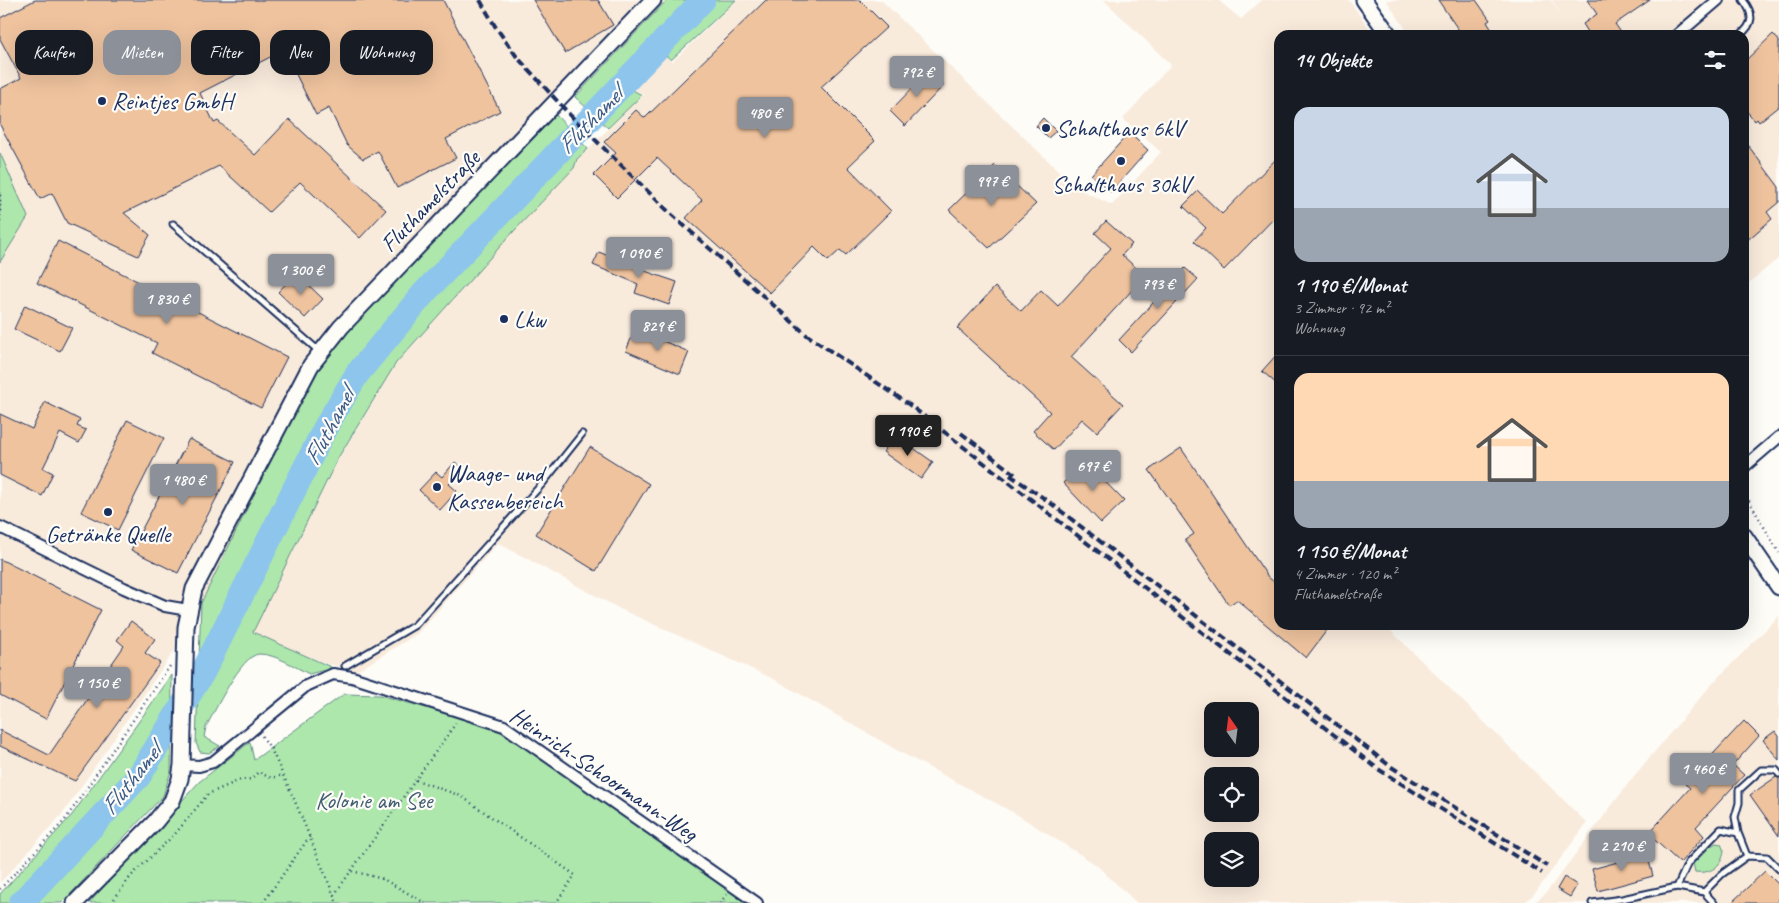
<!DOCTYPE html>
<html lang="de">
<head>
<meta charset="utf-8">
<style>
  body { margin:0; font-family:Caveat,sans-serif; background:#242831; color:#f1f3f6; height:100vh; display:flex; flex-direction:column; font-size:19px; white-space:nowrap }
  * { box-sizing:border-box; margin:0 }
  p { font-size:16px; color:#9ea1a6 }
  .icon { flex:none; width:28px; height:28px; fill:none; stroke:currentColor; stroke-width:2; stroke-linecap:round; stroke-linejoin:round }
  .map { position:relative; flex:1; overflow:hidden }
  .drawer { position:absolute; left:1274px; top:30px; width:475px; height:600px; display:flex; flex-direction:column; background:#171b24; border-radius:15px; box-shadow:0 5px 20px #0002 }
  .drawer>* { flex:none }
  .hud { position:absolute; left:15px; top:30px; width:475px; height:45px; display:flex; gap:10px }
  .needle { width:32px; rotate:346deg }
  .fabs { position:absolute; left:1204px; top:702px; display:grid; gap:10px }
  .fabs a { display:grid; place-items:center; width:55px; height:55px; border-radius:10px; background:#171b24; box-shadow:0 5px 20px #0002; font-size:25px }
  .price { position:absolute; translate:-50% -42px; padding:0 11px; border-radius:5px; background:#8c9099; color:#fff; font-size:16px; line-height:32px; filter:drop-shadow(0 1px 2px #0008) }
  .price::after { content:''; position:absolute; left:50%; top:30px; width:15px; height:11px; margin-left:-8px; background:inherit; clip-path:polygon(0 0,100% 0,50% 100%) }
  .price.current { background:#222; color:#fff }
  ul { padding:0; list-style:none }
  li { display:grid; align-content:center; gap:10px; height:265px; padding:0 20px }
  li+li { border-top:1px solid #363941 }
  li span { display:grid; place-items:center; height:155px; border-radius:15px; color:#555 }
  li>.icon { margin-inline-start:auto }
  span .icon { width:90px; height:90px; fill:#fffc; stroke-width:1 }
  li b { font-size:21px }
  h2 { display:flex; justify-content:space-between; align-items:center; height:60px; padding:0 20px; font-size:21px }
  .pill { padding:0 18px; border-radius:15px; background:#171b24; box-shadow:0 5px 20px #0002; font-size:18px; line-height:45px }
  .pill.current { background:#8c9099; color:#fff }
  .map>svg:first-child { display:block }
  .built { fill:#f9ebdc; fill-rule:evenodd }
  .green { fill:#ade7ac; stroke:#648b85 }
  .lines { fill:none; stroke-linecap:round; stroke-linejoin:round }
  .river { stroke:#8dc5ec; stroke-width:25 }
  .building { fill:#efc39e; stroke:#1b2f5e }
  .service-casing { stroke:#1b2f5e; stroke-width:9 }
  .minor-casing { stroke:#1b2f5e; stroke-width:14 }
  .secondary-casing { stroke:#1b2f5e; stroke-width:19 }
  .path { stroke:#1b2f5e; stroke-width:2.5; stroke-dasharray:1 4; stroke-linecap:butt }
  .service { stroke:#fdfcf7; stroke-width:5 }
  .minor { stroke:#fdfcf7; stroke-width:10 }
  .secondary { stroke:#fdfcf7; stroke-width:15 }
  .rail { stroke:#1b2f5e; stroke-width:4; stroke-dasharray:8 4; stroke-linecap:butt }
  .poi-dot { fill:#1b2f5e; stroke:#fdfcf7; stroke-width:2 }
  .labels { text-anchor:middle; stroke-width:4.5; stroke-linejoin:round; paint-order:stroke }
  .poi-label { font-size:24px; fill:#1b2f5e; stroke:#fdfcf7; text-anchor:start }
  .street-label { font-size:24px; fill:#1b2f5e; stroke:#fdfcf7 }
  .park-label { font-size:24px; fill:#405d72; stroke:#fdfcf7 }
  .water-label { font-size:25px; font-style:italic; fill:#3d5c89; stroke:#fdfcf7 }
</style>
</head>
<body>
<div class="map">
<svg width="1779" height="903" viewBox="0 0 1779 903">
  <rect width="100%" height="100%" fill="#fdfcf7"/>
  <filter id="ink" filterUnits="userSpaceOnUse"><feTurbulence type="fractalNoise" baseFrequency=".02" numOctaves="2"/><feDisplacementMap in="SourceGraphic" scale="10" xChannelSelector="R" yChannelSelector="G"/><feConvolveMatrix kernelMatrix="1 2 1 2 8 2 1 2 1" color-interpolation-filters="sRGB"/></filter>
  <g filter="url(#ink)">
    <path class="built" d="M0,0H666L338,340L305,390L187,632L64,812L0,883V262L28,217L0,153Z
      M737,0H881L1066,178L1087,193L1112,205L1161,152L1123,119L1171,65L1104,0H1218L1241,19L1262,0H1349L1374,35H1279V625H1385L1587,823L1535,893L1524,903H1137L1095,864L1016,814L900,752L774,679L620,609L498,543L417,634L357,671L324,663L253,632L339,458L396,364L514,231L574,168L578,159L643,94L629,87L637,77H647L664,56L672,62ZM1212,711H1250V749H1212ZM1212,776H1250V814H1212ZM1212,841H1250V879H1212Z
      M1386,0H1551L1561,14L1552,0H1779V258L1744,287V35H1410Z
      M1779,616V903H1534L1546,893L1634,776L1711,685Z"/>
    <path class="green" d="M667,0H736L671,60L664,54L646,76H637L627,87L642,95L608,128L575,97Z
      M556,115L588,149L577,159L574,168L514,231L396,363L338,458L253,632L333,668L309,674C295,667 276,654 259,654C241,655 215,711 206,727L204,737L220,746L209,753L200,752L196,743L201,603L305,390L338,340Z
      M0,153L28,217L0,262Z
      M172,675L171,771L163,796L62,903H0V894L72,815Z
      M344,694L380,695L501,729L750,903H89L199,782L250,742L254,760Z
      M1716,843L1721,844L1724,851C1722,867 1710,874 1695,872L1693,863L1709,847Z"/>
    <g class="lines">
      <path class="river" d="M21,903L139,776L203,672L325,428L357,374L424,293L703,0"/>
    </g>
    <path class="building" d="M35,0H443L500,111L446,139L456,158L397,188L378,151L363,159L347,145L329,108L316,115L284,50L200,93L214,123L218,121L255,155L289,119L386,210L360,238L300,182L269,212L219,166L124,213L150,235L138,256L67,223L52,193L40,199L0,125V89L21,78L0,39V18Z
      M533,0H598L613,25L565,53Z
      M766,0H860L887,27L821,87L875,141L848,167L891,211L846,255L840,250L828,261L814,247L770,293L686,218L702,200L657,158L617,198L594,175L616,153L604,142L636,110L645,118Z
      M1438,0H1476L1490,20L1487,22L1495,35H1462Z
      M1587,0H1650L1615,24L1623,35H1590L1583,24L1597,14Z
      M1773,34L1779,41V106L1759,122L1757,119L1755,121L1744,108V62Z
      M929,71L944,85L905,126L890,111Z
      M1043,118L1056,131L1048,138L1036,126Z
      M1129,133L1148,150L1111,192L1091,175Z
      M1744,140L1779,187V202L1767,212L1772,219L1744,243Z
      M1279,156V213L1224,270L1194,241L1206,228L1183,206L1198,191L1222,214Z
      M995,165L1036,204L989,248L949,210Z
      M1106,221L1132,244L1122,255L1145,276L1071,357L1123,404L1097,432L1082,419L1054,450L1033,431L1050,412L957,328L995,287L1021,311L1041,290L1058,306L1111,248L1095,233Z
      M58,241L287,357L261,408L152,353L157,343L37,283Z
      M599,252L642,270L677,282L669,305L635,293L638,284L593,265Z
      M1185,268L1198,279L1131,352L1119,340Z
      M296,273L323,299L305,318L278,292Z
      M25,305L72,328L60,351L14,329Z
      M635,329L689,352L680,374L626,351Z
      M1279,352V386L1262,371Z
      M45,402L80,420L77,426L86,430L79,443L60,433L43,468L53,473L42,496L0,475V414L32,429Z
      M127,420L164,438L118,530L81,512Z
      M895,435L933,462L921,479L883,452Z
      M189,439L235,462L178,573L131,550Z
      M590,447L649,484L596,571L536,534Z
      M1181,448L1268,577L1279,586V625H1322L1327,630L1306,658L1237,600L1229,605L1185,540L1194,534L1149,470Z
      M1085,461L1124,501L1101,523L1063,483Z
      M455,462L463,469L449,484L457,491L440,510L419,490L436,472L442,477Z
      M0,559L101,610L46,719L0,695Z
      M131,621L155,639L145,653L160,663L75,781L0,746V730L49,755L124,646L117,640Z
      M1744,721L1759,736L1733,765L1744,775L1696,827L1704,836L1680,863L1648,834L1690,788L1685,784Z
      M1775,731L1779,736V760L1763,740Z
      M1776,777L1779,778V836L1750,795Z
      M1647,854L1653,876L1598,891L1592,869Z
      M1765,871L1779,885V903H1731Z
      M1564,877L1577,885L1570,897L1557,889Z"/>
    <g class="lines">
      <g class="service-casing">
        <path id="service" d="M1740,35C1754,24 1754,14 1743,0
          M173,224L320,352
          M345,666L415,625L543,483L582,434
          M1738,833L1735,817L1739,803V790L1761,770H1776L1779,774
          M1747,856L1767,857L1779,869
          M1677,887L1704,892
          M1592,903L1622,899L1677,887L1688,863L1721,829L1738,833L1747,856L1722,874L1704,892L1714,903"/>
      </g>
      <g class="minor-casing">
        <path id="minor" d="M1677,35L1718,0
          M1744,467L1779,437
          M0,527L124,588L165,606L188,610
          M182,765L199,766L213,762L306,686L333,674L352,677L504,726L757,903"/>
      </g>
      <g class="secondary-casing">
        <path id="secondary" d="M1364,0L1389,35
          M1744,536L1779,587
          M75,903L155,822L172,801L180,779L182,765L186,627L194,589L311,365L341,327L653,0"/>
      </g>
      <path class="path" d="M0,195V222
        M1744,492L1779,553
        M262,736L271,749L294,799L337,903
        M416,780L461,796L575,875L556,903
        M352,871L383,879L425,903
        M0,889L65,820L170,666
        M334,895L456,723
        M111,903L131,876L175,834L208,794L240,780L252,779L258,772L271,778L283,775
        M263,903L310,836
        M720,903L727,894"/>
      <use href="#service" class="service"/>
      <use href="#minor" class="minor"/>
      <use href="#secondary" class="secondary"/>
      <path class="rail" d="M480,0L495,26L517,57L571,116L671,214L807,335L907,403L1378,769L1542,873
        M961,433L1017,476
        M1010,475L1048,501L1390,766L1547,866"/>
    </g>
  </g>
  <g class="poi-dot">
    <circle cx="102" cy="101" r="5"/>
    <circle cx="1046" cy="128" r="5"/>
    <circle cx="1121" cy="161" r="5"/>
    <circle cx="504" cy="319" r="5"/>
    <circle cx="437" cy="487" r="5"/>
    <circle cx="108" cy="512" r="5"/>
  </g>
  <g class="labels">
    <g class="poi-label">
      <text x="112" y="109">Reintjes GmbH</text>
      <text x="1056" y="136">Schalthaus 6kV</text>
      <text x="1121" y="192" text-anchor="middle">Schalthaus 30kV</text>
      <text x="514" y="327">Lkw</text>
      <text x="447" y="481">Waage- und<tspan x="447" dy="28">Kassenbereich</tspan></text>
      <text x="108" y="542" text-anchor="middle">Getränke Quelle</text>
    </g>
    <g class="street-label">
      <text transform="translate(430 201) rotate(-46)" y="8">Fluthamelstraße</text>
      <text transform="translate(604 774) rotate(34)" y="8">Heinrich-Schoormann-Weg</text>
    </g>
    <g class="park-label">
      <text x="374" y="808">Kolonie am See</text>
    </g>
    <g class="water-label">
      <text transform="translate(589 120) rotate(-46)" y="9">Fluthamel</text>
      <text transform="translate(328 427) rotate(-62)" y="9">Fluthamel</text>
      <text transform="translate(130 779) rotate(-52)" y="9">Fluthamel</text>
    </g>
  </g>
</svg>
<div class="fabs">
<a><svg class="needle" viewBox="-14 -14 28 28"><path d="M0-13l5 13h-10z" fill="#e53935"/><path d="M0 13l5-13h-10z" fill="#9ea1a6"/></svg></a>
<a><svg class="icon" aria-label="locate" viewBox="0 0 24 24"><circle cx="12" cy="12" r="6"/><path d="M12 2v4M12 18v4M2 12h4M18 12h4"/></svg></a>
<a><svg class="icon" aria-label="layers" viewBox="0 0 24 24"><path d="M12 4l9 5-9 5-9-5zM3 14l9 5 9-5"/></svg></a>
</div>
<b class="price" style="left:917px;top:98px">792 €</b>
<b class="price" style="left:765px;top:139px">480 €</b>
<b class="price" style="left:992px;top:207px">997 €</b>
<b class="price" style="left:639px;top:279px">1 090 €</b>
<b class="price" style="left:301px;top:296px">1 300 €</b>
<b class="price" style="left:1158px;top:310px">793 €</b>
<b class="price" style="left:167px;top:325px">1 830 €</b>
<b class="price" style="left:658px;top:352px">829 €</b>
<b class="price current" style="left:908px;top:457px">1 190 €</b>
<b class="price" style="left:1093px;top:492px">697 €</b>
<b class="price" style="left:183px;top:506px">1 480 €</b>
<b class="price" style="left:97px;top:709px">1 150 €</b>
<b class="price" style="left:1703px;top:795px">1 460 €</b>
<b class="price" style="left:1622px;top:872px">2 210 €</b>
<div class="hud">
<a class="pill">Kaufen</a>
<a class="pill current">Mieten</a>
<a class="pill">Filter</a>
<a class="pill">Neu</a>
<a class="pill">Wohnung</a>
</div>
<section class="drawer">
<h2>14 Objekte<svg class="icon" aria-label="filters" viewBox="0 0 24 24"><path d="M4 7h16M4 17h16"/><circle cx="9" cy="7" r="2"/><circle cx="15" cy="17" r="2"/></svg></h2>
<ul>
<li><span style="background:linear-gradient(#c9d6e8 65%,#9aa5b1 0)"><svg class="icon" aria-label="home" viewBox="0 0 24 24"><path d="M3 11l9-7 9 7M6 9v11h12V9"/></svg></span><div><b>1 190 €/Monat</b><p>3 Zimmer · 92 m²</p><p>Wohnung</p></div></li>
<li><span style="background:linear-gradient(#ffd9b3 70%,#9aa5b1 0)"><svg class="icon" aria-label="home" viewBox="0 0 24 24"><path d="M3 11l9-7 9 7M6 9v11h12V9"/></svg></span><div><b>1 150 €/Monat</b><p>4 Zimmer · 120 m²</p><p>Fluthamelstraße</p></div></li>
</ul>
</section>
</div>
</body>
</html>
